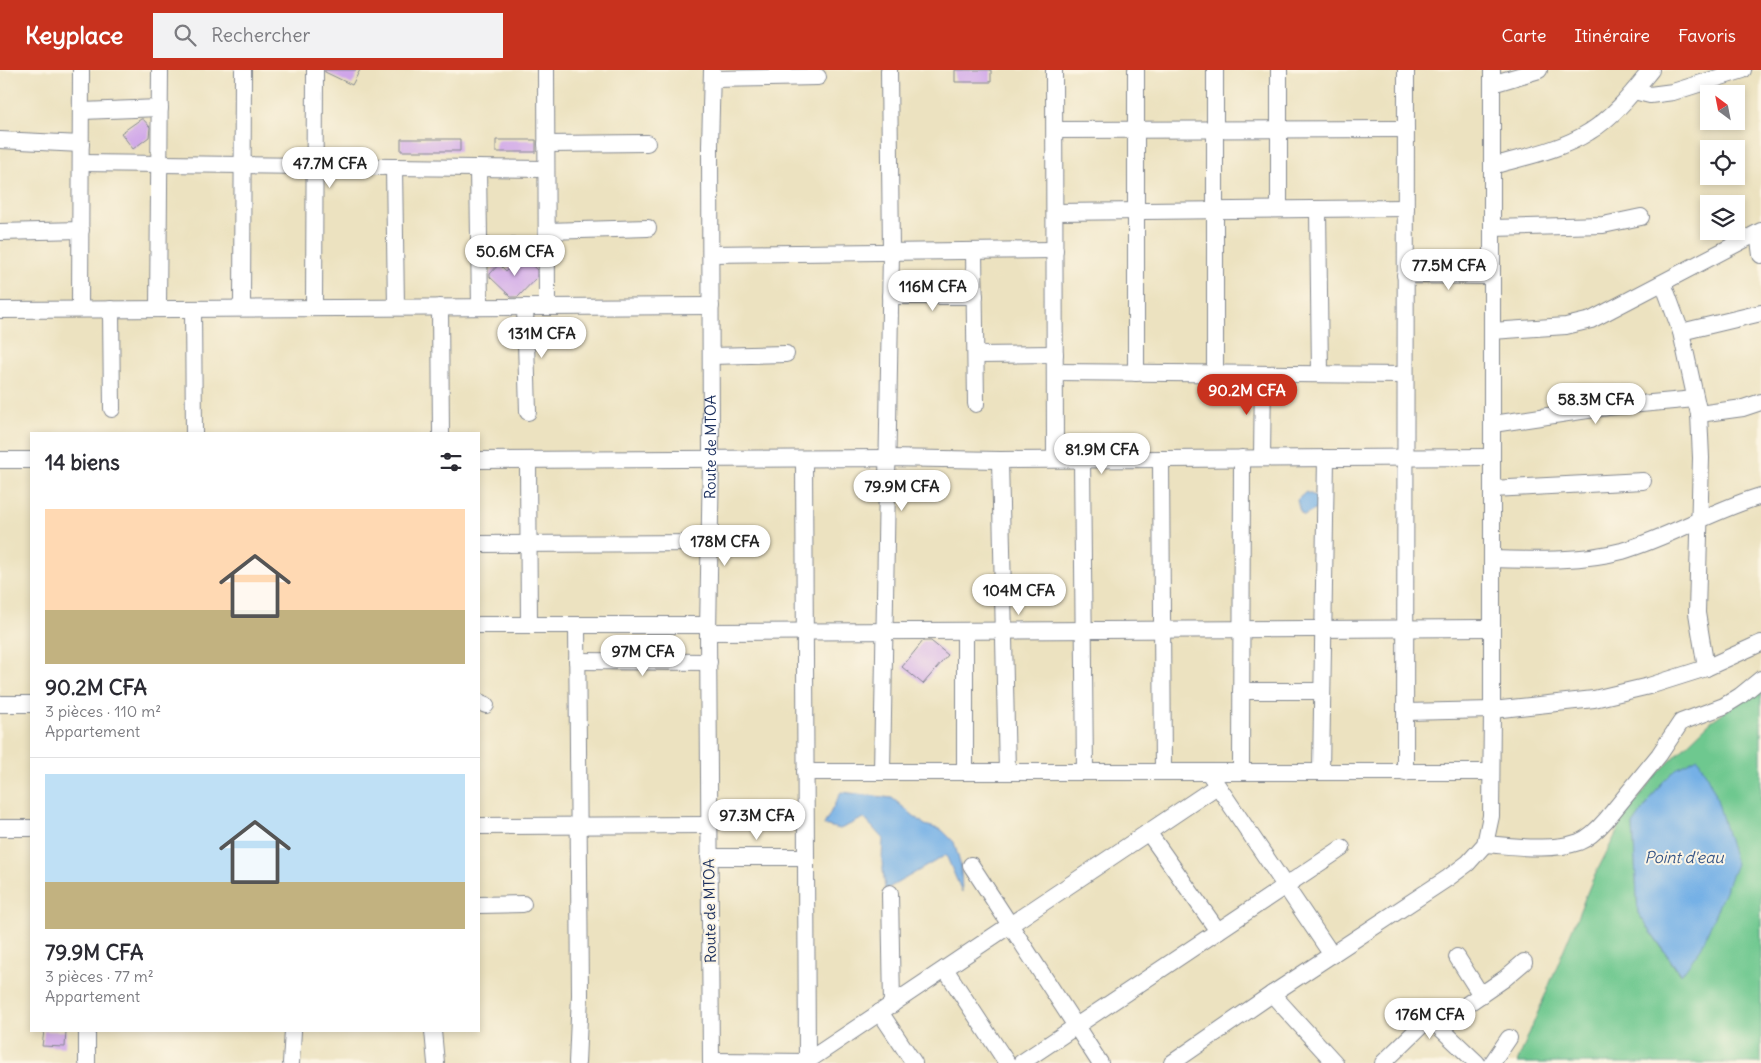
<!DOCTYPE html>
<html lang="fr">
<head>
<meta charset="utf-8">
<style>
  body { margin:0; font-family:Delius,sans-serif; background:#f2f2f3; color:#2b2b33; height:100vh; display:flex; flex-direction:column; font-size:19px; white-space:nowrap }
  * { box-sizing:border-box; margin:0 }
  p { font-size:16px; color:#7c7c81 }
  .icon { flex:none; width:28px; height:28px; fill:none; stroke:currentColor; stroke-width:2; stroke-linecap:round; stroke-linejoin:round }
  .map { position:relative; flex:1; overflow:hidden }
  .details { position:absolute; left:30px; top:362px; width:450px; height:600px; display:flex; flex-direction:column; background:#fff; border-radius:0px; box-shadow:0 2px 8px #0003 }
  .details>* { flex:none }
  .needle { width:32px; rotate:328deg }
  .buttons { position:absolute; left:1700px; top:15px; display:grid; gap:10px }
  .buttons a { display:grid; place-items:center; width:45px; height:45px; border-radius:0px; background:#fff; box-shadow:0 2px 8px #0003; font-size:25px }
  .price { position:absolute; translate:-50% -42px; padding:0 11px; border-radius:18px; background:#fff; color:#222; font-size:16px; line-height:32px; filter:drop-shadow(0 1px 2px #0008) }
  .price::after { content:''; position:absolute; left:50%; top:30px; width:15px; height:11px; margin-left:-8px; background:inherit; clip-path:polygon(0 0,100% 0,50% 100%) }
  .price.current { background:#c8321e; color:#fff }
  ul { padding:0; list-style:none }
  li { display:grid; align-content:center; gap:10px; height:265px; padding:0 15px }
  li+li { border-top:1px solid #e1e1e2 }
  li span { display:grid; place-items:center; height:155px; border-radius:0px; color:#555 }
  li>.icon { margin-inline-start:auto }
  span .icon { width:90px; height:90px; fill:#fffc; stroke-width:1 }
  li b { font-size:21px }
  h2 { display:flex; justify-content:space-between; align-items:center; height:60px; padding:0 15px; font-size:21px }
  header { display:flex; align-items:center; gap:30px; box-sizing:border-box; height:70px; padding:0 25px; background:#c8321e; color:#fff }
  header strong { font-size:24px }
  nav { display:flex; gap:28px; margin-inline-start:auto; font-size:18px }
  .search { width:350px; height:45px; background:#f2f2f3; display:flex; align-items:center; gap:12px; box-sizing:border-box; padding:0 18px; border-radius:0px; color:#7c7c81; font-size:19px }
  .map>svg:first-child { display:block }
  .green { fill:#6ec88f; stroke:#447c76; fill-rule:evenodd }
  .water { fill:#75b0e6; stroke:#4870a2 }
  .building { fill:#cfa5e9 }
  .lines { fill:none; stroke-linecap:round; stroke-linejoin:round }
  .minor-casing { stroke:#84888f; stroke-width:18 }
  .minor { stroke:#fff; stroke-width:16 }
  .labels { text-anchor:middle; stroke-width:4; stroke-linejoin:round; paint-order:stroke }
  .street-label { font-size:15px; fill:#1b2f5e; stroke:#fcf5e5 }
  .water-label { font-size:16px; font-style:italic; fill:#365687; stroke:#fcf5e5 }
</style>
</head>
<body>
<header>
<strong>Keyplace</strong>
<div class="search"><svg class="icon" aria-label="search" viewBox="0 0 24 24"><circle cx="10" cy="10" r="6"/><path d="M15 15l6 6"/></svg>Rechercher</div>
<nav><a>Carte</a><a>Itinéraire</a><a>Favoris</a></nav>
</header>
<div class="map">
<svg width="1761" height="993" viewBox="0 0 1761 993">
  <rect width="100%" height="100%" fill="#fcf5e5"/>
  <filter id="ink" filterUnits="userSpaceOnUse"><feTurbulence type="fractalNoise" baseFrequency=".02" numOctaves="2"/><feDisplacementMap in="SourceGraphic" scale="10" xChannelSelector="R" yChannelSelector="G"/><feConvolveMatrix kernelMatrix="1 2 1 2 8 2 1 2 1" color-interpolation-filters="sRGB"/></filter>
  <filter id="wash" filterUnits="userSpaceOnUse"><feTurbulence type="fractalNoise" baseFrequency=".0096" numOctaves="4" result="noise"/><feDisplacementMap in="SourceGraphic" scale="20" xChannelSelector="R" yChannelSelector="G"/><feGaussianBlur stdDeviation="1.12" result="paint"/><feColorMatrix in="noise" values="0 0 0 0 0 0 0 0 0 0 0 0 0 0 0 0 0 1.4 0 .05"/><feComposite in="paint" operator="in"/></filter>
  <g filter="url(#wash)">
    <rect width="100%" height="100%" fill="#ece2c0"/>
    <path class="green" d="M1761,616V993H1517L1592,811L1625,746L1658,703L1710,652ZM1676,699L1680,905L1638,843L1633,755L1661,714Z"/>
    <path class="water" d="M1306,422L1315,426L1318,438L1304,446L1300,442L1297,430Z
      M1698,688L1715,723L1736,794L1701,878L1681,905L1638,843L1633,755L1661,714L1676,699Z
      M841,722L892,728L925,755L942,760L954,772L961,797L962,822L946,785L885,820L882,789L883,769L864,748L840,759L824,755Z"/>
    <g id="blocks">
      <path class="building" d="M325,0H360L352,15L325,2Z
        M955,0H991V12H955Z
        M141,49H143L150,57L149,67L133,79L121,63Z
        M401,69H460V81H401Z
        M496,70H536V82H496Z
        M520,187H523L537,200V207L518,227H511L490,207V204L499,194L506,201Z
        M923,571H931L948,585L923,614L902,597Z
        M44,961H66L65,977L42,976Z"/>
    </g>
  </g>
  <g filter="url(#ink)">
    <use href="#blocks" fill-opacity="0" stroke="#84888f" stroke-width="1"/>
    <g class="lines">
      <g class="minor-casing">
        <g id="minor">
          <path d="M546,0L547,237"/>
          <path d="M1054,0L1055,389"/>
          <path d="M1136,0V303"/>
          <path d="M1215,0V303"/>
          <path d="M712,9L818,7"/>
          <path d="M1492,14L1539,0"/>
          <path d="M1634,21L1650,25L1673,22L1743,0"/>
          <path d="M82,41L160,38"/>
          <path d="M1055,60L1406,59"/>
          <path d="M0,70L81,74"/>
          <path d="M546,74L647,73"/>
          <path d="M81,93L546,99"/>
          <path d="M1492,96C1524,87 1561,80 1589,62C1614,47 1633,22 1651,0"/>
          <path d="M394,97L396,237"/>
          <path d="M478,98L480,237"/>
          <path d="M1279,139V0"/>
          <path d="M1318,139L1320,304"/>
          <path d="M1055,142L1406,138"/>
          <path d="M1492,158L1603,155L1641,147"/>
          <path d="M547,161L648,158"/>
          <path d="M0,162L81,160"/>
          <path d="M1758,163L1761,185"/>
          <path d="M479,176L547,177"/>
          <path d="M974,181L976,334"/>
          <path d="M711,184L1055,180"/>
          <path d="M1405,205L1492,206"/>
          <path d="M1663,213L1681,262L1699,344L1701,388L1697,543L1706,598"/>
          <path d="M890,226H975"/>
          <path d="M440,237L441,364"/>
          <path d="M525,237L528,342"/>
          <path d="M242,238L243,0"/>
          <path d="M314,238L315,0"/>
          <path d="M80,239L81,0"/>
          <path d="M111,239L112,339"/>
          <path d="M158,239L160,0"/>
          <path d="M193,239L194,364"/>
          <path d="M0,240L711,236"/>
          <path d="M1492,261L1566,256L1591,250L1761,161"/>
          <path d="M1681,262L1761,243"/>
          <path d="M977,285L1055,284"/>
          <path d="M711,286L786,284"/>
          <path d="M1055,302L1405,305"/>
          <path d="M1699,344L1743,338L1761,332"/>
          <path d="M1493,354L1608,337L1695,329"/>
          <path d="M1262,388L1263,304"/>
          <path d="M804,389L807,993"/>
          <path d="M1082,389L1085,702"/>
          <path d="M1161,389L1163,702"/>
          <path d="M0,390H31"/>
          <path d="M479,390L887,388L1000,390L1492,387"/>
          <path d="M528,390L529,555"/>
          <path d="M1000,390L1007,702"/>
          <path d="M1492,419L1643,411"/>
          <path d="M479,474L710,473"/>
          <path d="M1492,489C1535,490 1580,492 1622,481C1670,467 1713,440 1761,426"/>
          <path d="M479,555H708"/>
          <path d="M708,562L1492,558"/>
          <path d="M577,591L709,592"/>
          <path d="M1241,621H1322"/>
          <path d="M479,632L486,635"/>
          <path d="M0,634H31"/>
          <path d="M1405,642L1492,640L1594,629L1649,616L1706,598L1761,573"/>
          <path d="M805,702H1491"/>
          <path d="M882,702L891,182L889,0"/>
          <path d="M965,702V561"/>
          <path d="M1241,702L1242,388"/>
          <path d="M1321,702L1326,388"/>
          <path d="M1405,703L1406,0"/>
          <path d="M1211,706L1332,885"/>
          <path d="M479,756L709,755"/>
          <path d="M0,758H31"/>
          <path d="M1148,762L1218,861"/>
          <path d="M1485,774C1515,776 1550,782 1579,772C1589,768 1599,758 1606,750L1659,685L1681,652L1724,636L1740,626L1761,609"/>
          <path d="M709,787H805"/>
          <path d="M971,795L1100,993"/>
          <path d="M890,823L892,935"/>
          <path d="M479,835L523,834"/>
          <path d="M1457,887L1481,925"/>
          <path d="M945,899L1007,993"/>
          <path d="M1272,924L1335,993"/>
          <path d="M880,942L914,993"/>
          <path d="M1437,955L1504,909L1524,892"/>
          <path d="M433,961L436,993"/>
          <path d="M711,991L806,992L1217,716"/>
          <path d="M87,993V961"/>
          <path d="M291,993L293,961"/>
          <path d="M577,993L580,925L577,555"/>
          <path id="s1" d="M711,993L708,562L711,388L710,76L712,0"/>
          <path d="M1021,993L1342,778"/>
          <path d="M1172,993L1272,924L1448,808L1468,793L1485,774L1491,746L1492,640V0"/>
          <path d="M1383,993L1424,953L1429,951L1437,955L1477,993"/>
          <path d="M1492,993L1509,968"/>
        </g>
      </g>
      <use href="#minor" class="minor"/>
    </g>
  </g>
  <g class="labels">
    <g class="street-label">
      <text dy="5" stroke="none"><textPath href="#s1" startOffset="616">Route de MTOA</textPath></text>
      <text transform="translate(710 841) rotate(-91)" y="5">Route de MTOA</text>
    </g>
    <g class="water-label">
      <text x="1684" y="793">Point d'eau</text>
    </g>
  </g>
</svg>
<div class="buttons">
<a><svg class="needle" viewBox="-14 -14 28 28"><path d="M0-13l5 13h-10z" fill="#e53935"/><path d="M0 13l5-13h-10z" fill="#7c7c81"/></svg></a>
<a><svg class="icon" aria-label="locate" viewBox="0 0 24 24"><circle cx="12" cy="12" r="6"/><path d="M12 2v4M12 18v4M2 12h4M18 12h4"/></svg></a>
<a><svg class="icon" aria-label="layers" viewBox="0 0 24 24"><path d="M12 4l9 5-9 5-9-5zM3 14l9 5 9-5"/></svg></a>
</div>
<b class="price" style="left:330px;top:119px">47.7M CFA</b>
<b class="price" style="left:515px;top:207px">50.6M CFA</b>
<b class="price" style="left:1449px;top:221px">77.5M CFA</b>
<b class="price" style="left:933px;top:242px">116M CFA</b>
<b class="price" style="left:542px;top:289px">131M CFA</b>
<b class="price current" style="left:1247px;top:346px">90.2M CFA</b>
<b class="price" style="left:1596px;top:355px">58.3M CFA</b>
<b class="price" style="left:1102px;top:405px">81.9M CFA</b>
<b class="price" style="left:902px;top:442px">79.9M CFA</b>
<b class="price" style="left:725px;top:497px">178M CFA</b>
<b class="price" style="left:1019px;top:546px">104M CFA</b>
<b class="price" style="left:643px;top:607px">97M CFA</b>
<b class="price" style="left:757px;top:771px">97.3M CFA</b>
<b class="price" style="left:1430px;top:970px">176M CFA</b>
<section class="details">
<h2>14 biens<svg class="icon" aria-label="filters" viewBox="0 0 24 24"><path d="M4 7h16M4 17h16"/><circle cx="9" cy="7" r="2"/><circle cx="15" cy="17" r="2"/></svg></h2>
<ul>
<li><span style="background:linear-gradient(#ffd9b3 65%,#c2b280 0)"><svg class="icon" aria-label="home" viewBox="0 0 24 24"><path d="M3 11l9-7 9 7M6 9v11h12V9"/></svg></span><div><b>90.2M CFA</b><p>3 pièces · 110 m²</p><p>Appartement</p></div></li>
<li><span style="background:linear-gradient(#bfe0f5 70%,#c2b280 0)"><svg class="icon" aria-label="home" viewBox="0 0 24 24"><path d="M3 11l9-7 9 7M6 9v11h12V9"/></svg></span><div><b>79.9M CFA</b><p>3 pièces · 77 m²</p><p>Appartement</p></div></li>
</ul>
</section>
</div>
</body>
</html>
